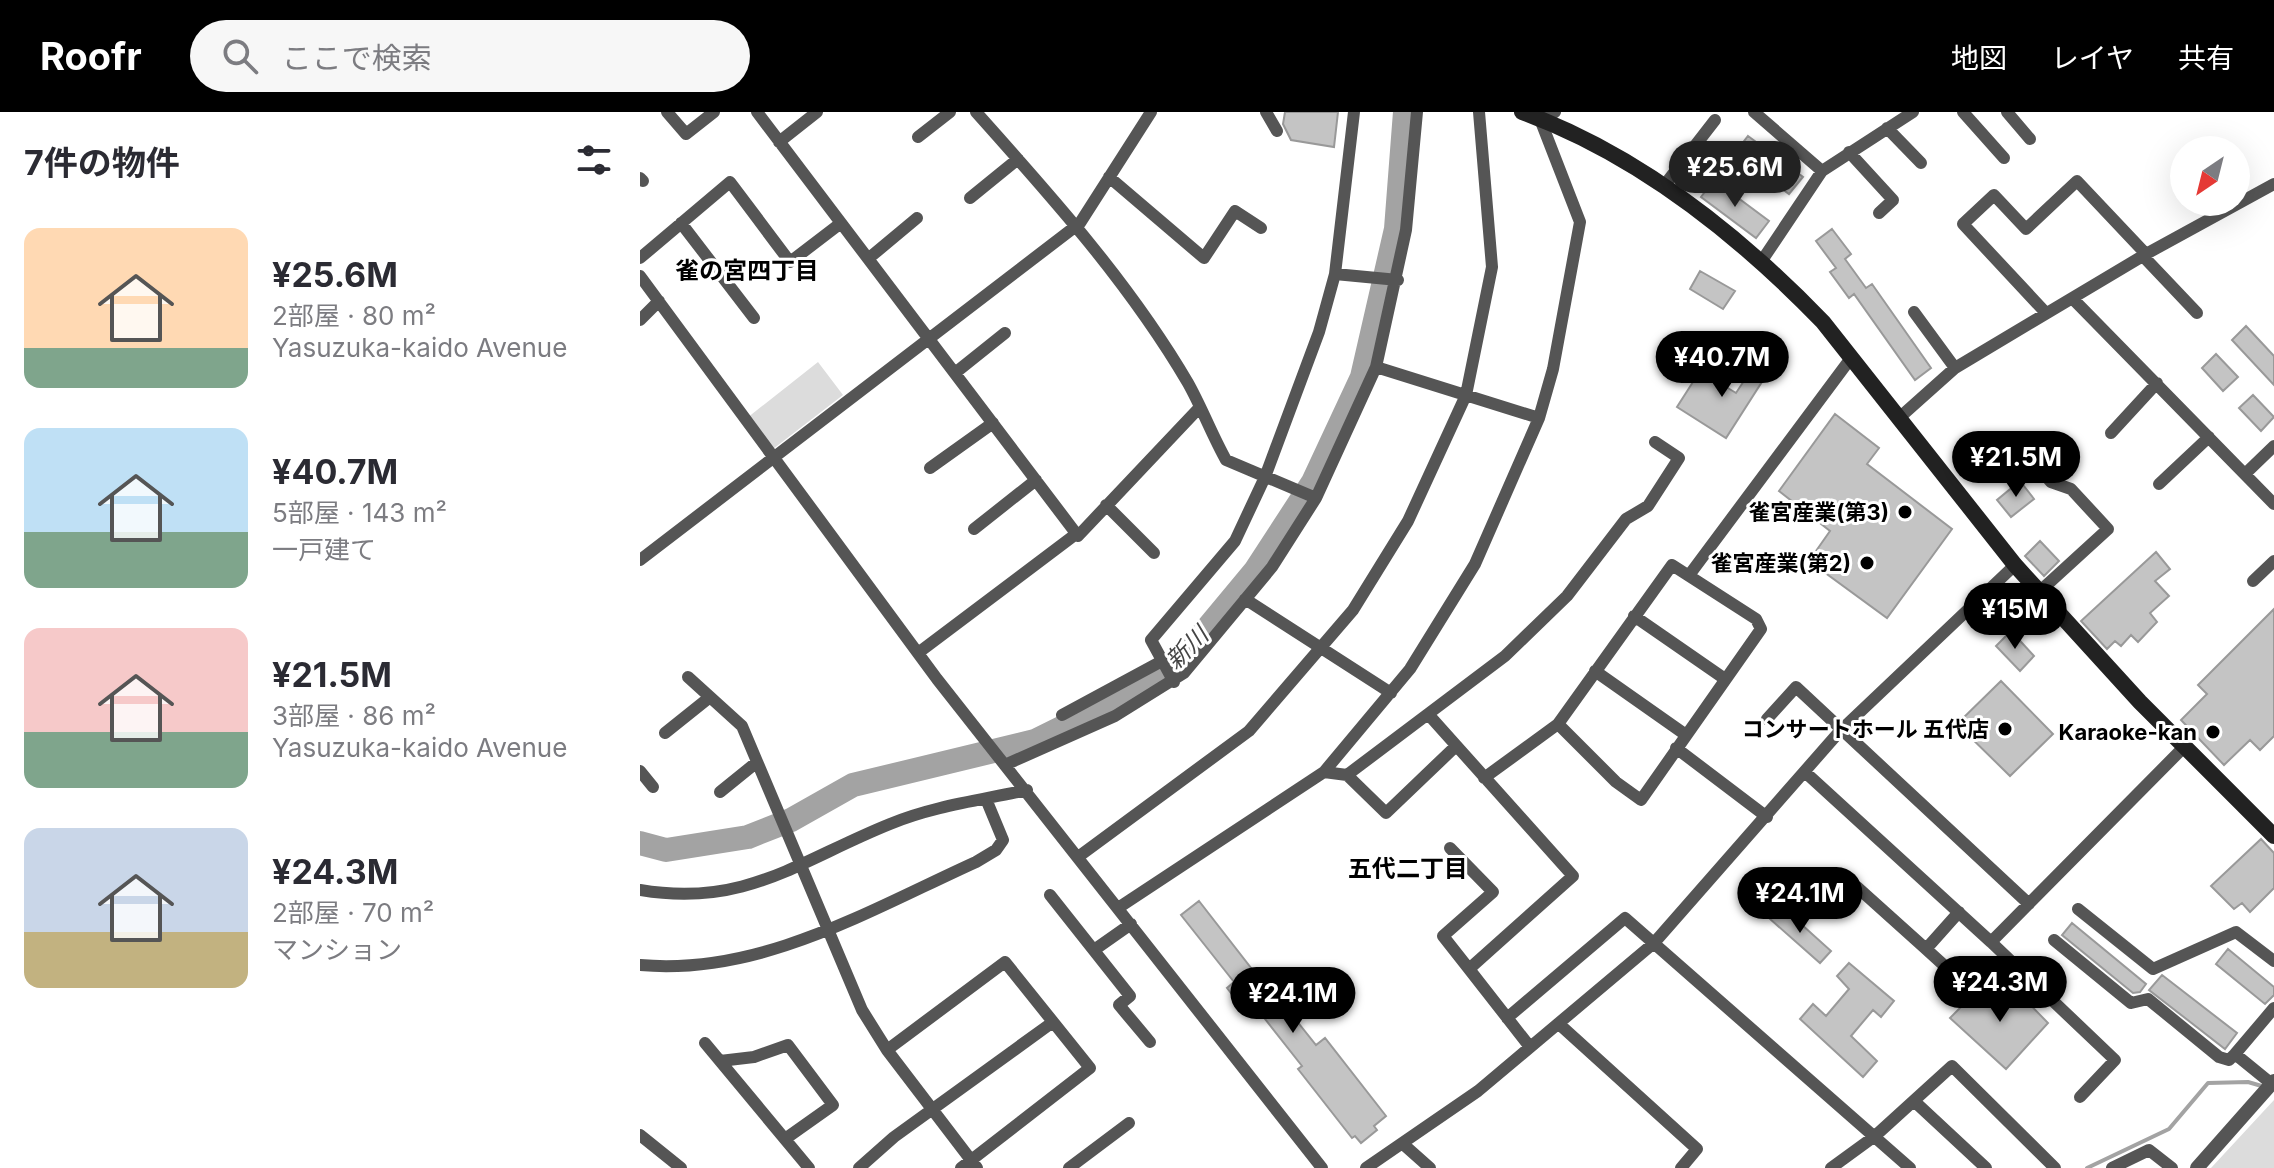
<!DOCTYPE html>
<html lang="ja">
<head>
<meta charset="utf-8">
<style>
  body { margin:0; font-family:Inter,"Noto Sans JP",sans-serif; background:#f7f7f7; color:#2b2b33; height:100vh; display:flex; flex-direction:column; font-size:30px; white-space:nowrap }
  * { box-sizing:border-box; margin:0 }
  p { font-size:26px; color:#7c7c81 }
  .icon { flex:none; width:44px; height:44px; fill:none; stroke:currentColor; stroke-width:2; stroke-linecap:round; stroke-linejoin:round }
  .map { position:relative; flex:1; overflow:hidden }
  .drawer { display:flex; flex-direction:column; background:#fff; width:640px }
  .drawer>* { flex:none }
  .needle { width:52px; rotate:215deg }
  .fabs { position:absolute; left:1530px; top:24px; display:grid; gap:16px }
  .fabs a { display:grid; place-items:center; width:80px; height:80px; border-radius:50%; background:#fff; box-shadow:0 8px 32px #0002; font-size:40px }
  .price { position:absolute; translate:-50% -68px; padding:0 18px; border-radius:28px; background:#000; color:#fff; font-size:26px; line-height:52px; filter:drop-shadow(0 2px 4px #0008) }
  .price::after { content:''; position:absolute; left:50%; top:48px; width:24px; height:18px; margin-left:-12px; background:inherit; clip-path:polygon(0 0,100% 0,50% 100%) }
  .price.active { background:#222; color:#fff }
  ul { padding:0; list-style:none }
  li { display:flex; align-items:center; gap:24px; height:200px; padding:0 24px }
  li span { display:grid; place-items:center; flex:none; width:224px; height:160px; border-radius:16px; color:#555 }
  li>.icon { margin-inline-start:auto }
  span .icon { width:96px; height:96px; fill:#fffc; stroke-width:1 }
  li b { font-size:34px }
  h2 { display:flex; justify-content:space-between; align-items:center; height:96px; padding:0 24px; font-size:34px }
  header { display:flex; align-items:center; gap:48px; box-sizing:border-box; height:112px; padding:0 40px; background:#000; color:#fff }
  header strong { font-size:38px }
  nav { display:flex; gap:44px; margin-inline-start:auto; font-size:28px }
  .search { width:560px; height:72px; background:#f7f7f7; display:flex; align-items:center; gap:20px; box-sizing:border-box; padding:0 28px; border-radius:44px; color:#7c7c81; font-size:30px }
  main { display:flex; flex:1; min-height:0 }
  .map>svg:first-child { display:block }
  .green { fill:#dcdcdc }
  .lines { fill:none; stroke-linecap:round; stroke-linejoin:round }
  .stream { stroke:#a3a3a3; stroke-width:4 }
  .river { stroke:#a3a3a3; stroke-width:24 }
  .building { fill:#c4c4c4; stroke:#999; stroke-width:2 }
  .minor { stroke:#555; stroke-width:12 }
  .tertiary { stroke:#555; stroke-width:14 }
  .secondary { stroke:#222; stroke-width:16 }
  .poi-dot { fill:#000; stroke:#fff; stroke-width:3 }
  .labels { text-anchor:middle; stroke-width:6; stroke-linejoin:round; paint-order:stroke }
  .poi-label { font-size:22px; font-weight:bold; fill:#000; stroke:#fff; text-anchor:end }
  .neighbourhood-label { font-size:24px; font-weight:bold; fill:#000; stroke:#fff }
  .water-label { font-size:24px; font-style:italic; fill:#444; stroke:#fff }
</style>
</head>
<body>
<header>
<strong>Roofr</strong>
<div class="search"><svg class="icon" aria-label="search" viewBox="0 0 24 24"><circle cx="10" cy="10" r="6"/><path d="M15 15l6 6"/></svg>ここで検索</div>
<nav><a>地図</a><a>レイヤ</a><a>共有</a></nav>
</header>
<main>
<section class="drawer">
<h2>7件の物件<svg class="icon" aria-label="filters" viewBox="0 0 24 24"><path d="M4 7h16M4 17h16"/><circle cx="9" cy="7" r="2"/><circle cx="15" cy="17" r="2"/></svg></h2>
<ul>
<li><span style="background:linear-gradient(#ffd9b3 75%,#7fa58c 0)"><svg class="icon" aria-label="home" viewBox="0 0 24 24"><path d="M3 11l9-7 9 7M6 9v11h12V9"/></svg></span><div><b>¥25.6M</b><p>2部屋 · 80 m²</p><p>Yasuzuka-kaido Avenue</p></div></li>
<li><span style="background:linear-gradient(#bfe0f5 65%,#7fa58c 0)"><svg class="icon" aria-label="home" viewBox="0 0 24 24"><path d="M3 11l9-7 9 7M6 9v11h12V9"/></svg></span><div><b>¥40.7M</b><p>5部屋 · 143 m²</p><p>一戸建て</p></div></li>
<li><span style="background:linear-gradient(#f6c9c9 65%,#7fa58c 0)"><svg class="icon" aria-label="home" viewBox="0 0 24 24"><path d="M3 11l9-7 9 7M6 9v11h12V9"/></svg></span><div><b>¥21.5M</b><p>3部屋 · 86 m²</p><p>Yasuzuka-kaido Avenue</p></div></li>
<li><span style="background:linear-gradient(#c9d6e8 65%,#c2b280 0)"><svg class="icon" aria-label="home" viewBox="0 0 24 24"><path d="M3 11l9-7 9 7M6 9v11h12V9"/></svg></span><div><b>¥24.3M</b><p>2部屋 · 70 m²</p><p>マンション</p></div></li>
</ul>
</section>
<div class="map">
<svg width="1634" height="1056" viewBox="0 0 1634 1056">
  <rect width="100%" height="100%" fill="#fff"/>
  <path class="green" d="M178,250L203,283L133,337L107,306Z
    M1634,988V1056H1571Z"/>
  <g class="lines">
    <path class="stream" d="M1447,1056L1529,1017L1568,971L1608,970L1625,975"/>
    <path class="river" d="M0,731L26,738L108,725L151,708L213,673L395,629L498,578L536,554L615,459L673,370L722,265L756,117L765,0"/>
  </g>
  <path class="building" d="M645,0H698L694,35L651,28L643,12Z
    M1108,24L1163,65L1149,82L1095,41Z
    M1074,68L1129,109L1116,126L1061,85Z
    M1192,117L1211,142L1205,147L1226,176L1232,172L1291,256L1275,268L1214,182L1209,186L1190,160L1196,156L1176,129Z
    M1060,159L1095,179L1083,197L1050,177Z
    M1606,214L1634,244V273L1592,228Z
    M1576,242L1598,265L1583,279L1562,256Z
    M1121,243L1134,251L1086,326L1037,295L1060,259L1096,281Z
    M1613,283L1634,305L1621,319L1599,296Z
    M1195,302L1239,336L1227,352L1312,417L1247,506L1169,449L1190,419L1139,379Z
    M1380,369L1394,387L1371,405L1357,388Z
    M1400,429L1419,449L1404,464L1385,444Z
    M1516,440L1530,457L1515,469L1529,484L1510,501L1517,510L1498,530L1491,523L1481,534L1475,529L1467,537L1441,509Z
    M1634,497V624L1620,638L1610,628L1584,653L1541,608L1567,582L1558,573Z
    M1371,519L1394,544L1380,559L1356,534Z
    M1361,569L1413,622L1370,664L1317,612Z
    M1621,727L1634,741V776L1610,800L1602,791L1594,797L1571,774Z
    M559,789L653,910L656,908L676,933L685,926L746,1004L734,1014L737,1018L721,1031L715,1024L712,1026L658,957L662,954L603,879L594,885L587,876L594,870L541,803Z
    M1141,794L1191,839L1180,851L1130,807Z
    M1432,811L1506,872L1500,880L1493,881L1422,823Z
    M1588,837L1634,875V883L1625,892L1576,852Z
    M1209,851L1254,889L1241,905L1233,898L1211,924L1237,949L1223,965L1160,907L1173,892L1186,904L1209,877L1197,864Z
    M1522,863L1597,921L1585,937L1509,878Z
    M1371,873L1408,911L1366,957L1310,906L1338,878L1353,892Z"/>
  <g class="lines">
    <path class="minor" d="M27,0L46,22L74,0
      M117,0L438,424L560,295
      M336,0C412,85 490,172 548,271C562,296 572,323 586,348L676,386
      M626,0L637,19
      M1114,0L1182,59
      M1323,0L1364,46
      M1367,0L1390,27
      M1247,16L1281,51
      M278,25L310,0
      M139,30L177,0
      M1209,40L1253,88L1239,101
      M469,65L564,146L595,99L621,116
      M0,66L3,69
      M1023,75L1075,8
      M330,86L378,47
      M41,111L114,206
      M1503,144L1557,201
      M0,146L90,70L150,150L201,111
      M229,146L277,106
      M1121,150L1182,59L1273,0
      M695,162L758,168
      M0,164L297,567L682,1056
      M1433,187L1634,392
      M1274,200L1315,256
      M1406,201L1323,112L1354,83L1386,117L1437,69L1506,142
      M0,208L19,189
      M736,255L899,306
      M315,261L365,221
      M1259,306L1315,256L1506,142L1634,72
      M1471,321L1517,271
      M1397,354L1411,370L1431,377L1468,417L1399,480
      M290,356L353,311
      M1605,362L1634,334
      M1519,372L1569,325
      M466,393L514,441
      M334,417L396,368
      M0,448L440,111L511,0
      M1050,462L1211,246
      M1613,469L1634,449
      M605,487L751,581
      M994,504L1085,567
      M278,541L436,422
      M955,559L1046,623
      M48,565L102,614L222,898L247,938L337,1056
      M534,570L511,528L595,429L625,365L679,220L695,162L714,0
      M788,602L865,544L927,484L986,407L1008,394L1039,346L1015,330
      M422,603L522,549
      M1127,607L1156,575L1389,792
      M25,621L70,585
      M1036,636L1127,705
      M367,652L475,604L544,561L632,455L676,386L736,255L766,118L777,0
      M0,659L13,675
      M684,660L707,663L746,701L816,634
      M1166,661L1351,830L1544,635
      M707,663L788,602L933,764L829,857L890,935
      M844,666L918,612L976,670L1001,688L1121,517L1116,507L1032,453L918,612
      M80,680L117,650
      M810,736L853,780L803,824L829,857
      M438,745L609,619L713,498L768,409L826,283L852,155L839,0
      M1217,775L1286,837L1319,800
      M0,778C105,796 158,749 250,712C293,694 342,688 387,678
      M410,783L490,884L479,893L510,930
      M478,796L684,660L770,557L835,452L899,306L913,257L940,110L900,7L915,0
      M1438,797L1513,857L1596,820L1634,849
      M1414,828L1491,891L1508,887L1579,945L1589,948L1595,942
      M1351,830L1475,948L1440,985
      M1286,837L1319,867
      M454,838L491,812
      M0,853C120,864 230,798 336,750L356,738L363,728L346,687
      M867,906L985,806L1270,1056
      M919,912L1057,1037L1041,1056
      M65,931L169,1056
      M247,938L365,850L450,956L321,1056
      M80,949L114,945L148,933L193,993L145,1027
      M1632,972L1595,942L1634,896
      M1274,989L1346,1056
      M0,1023L41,1056
      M763,1032L790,1056
      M219,1056L254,1025L413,910
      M429,1056L489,1011
      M726,1056L838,979L1014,831L1200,619L1375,453
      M1191,1056L1235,1024L1312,954L1415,1056
      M1472,1056L1509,1038L1532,1056"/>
    <path class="tertiary" d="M1557,1056L1634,969"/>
    <path class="secondary" d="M882,0C997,42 1099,123 1183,210L1375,453L1500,590L1634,724"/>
  </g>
  <g class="poi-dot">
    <circle cx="1265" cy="400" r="8"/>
    <circle cx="1227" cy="451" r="8"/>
    <circle cx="1365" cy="617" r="8"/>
    <circle cx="1573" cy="620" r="8"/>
  </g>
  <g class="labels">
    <g class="poi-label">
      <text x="1249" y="408">雀宮産業(第3)</text>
      <text x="1211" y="459">雀宮産業(第2)</text>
      <text x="1349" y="625">コンサートホール 五代店</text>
      <text x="1557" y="628">Karaoke-kan</text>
    </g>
    <g class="neighbourhood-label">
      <text x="107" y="167">雀の宮四丁目</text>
      <text x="768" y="765">五代二丁目</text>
    </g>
    <g class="water-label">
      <text transform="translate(547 536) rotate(-45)" y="8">新川</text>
    </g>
  </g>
</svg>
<div class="fabs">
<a><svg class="needle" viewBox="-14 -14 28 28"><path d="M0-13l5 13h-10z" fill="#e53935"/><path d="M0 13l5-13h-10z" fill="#7c7c81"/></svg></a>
</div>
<b class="price active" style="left:1095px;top:97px">¥25.6M</b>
<b class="price" style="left:1082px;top:287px">¥40.7M</b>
<b class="price" style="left:1376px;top:387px">¥21.5M</b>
<b class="price" style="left:1375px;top:539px">¥15M</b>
<b class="price" style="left:1160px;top:823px">¥24.1M</b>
<b class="price" style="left:1360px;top:912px">¥24.3M</b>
<b class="price" style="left:653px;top:923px">¥24.1M</b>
</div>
</main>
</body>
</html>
